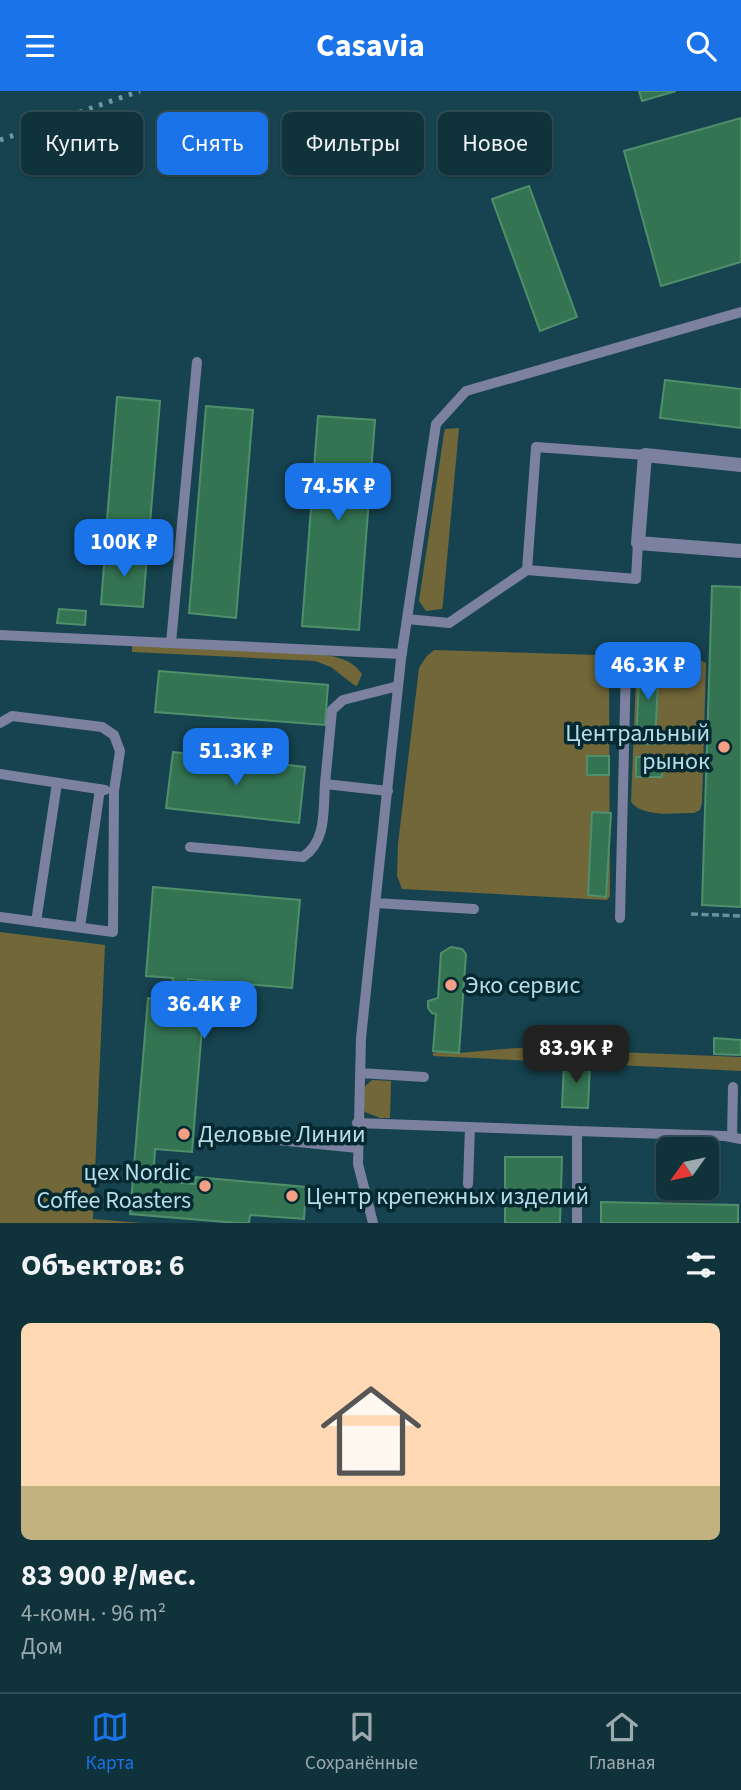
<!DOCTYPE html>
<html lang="ru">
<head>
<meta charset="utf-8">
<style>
  body { margin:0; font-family:"Source Sans 3",sans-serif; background:#1e3e46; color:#f1f3f6; height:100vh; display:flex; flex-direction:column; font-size:26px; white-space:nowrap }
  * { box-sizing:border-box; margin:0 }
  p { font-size:23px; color:#9caaaf }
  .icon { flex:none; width:38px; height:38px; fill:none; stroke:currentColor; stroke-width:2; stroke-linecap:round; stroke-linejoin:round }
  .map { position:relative; height:1132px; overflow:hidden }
  .drawer { display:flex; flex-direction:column; background:#10323b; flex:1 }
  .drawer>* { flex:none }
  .top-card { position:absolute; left:21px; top:21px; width:700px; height:63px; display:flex; gap:14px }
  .needle { width:46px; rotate:237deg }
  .buttons { position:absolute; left:656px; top:1046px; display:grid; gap:14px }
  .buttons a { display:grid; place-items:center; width:63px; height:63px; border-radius:10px; background:#10323b; box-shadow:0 2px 5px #0004,0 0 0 2px #304d55; font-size:35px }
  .price { position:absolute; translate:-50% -60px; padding:0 16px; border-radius:14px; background:#1a73e8; color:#fff; font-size:23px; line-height:46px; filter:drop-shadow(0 2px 4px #0008) }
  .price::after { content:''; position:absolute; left:50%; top:42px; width:21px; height:16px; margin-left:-10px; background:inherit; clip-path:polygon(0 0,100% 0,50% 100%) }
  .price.on { background:#222; color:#fff }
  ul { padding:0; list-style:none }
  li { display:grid; align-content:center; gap:14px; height:371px; padding:0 21px }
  li span { display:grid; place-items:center; height:217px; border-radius:10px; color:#555 }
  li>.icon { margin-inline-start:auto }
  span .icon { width:126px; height:126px; fill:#fffc; stroke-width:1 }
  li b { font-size:30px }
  h2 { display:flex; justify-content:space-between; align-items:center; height:84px; padding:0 21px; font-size:30px }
  .chip { padding:0 24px; border-radius:10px; background:#10323b; box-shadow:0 2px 5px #0004,0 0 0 2px #304d55; font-size:24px; line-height:63px }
  .chip.on { background:#1a73e8; color:#fff }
  header { display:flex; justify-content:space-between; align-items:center; height:91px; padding:0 21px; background:#1a73e8; color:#fff; font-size:32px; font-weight:700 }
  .menu { display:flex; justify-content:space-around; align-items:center; height:98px; border-top:2px solid #304d55; background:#10323b; font-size:19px; color:#9caaaf }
  .menu a { display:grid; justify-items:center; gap:4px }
  .menu .on { color:#1a73e8 }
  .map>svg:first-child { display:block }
  .grass { fill:#716738 }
  .building { fill:#347452; stroke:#508f6b; stroke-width:2 }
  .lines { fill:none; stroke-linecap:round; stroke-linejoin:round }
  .path { stroke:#67919d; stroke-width:3.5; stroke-dasharray:7 3.5; stroke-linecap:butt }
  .service { stroke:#7c819f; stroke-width:10 }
  .minor { stroke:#7c819f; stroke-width:14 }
  .rail { stroke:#6e98a4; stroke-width:5; stroke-dasharray:3.5 7; stroke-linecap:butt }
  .poi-dot { fill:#f39f85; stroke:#042931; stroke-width:2.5 }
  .labels { text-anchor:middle; stroke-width:7; stroke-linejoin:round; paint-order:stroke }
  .poi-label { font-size:24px; fill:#b7dde9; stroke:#042931; text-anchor:start }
</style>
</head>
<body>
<header><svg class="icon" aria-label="menu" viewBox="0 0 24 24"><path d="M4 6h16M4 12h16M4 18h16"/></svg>Casavia<svg class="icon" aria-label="search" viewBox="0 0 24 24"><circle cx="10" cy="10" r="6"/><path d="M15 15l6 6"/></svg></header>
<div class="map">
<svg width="741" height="1132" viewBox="0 0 741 1132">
  <rect width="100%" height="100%" fill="#16434f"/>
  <path class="grass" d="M459,337L443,512L442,518L426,520L419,510L444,342L445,338Z
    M132,554L323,563C340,567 352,569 362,583L357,595L354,594L331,576L315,570L132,561Z
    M434,559L598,564L606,573L609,587L610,805L607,809L402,798L397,785L398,753L419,577L426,566Z
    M642,560L692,565L706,572L702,712L700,719L694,722C676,722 643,727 631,711L637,562Z
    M0,841L105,854L93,1128L142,1132H0Z
    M517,957L741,966V980L433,965V962L437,961L458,962Z
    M372,989L391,990L390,1027H380L365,1021L362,1015L363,997Z"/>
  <path class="building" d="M639,0H676L642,10Z
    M741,27V171L661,195L624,60Z
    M529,95L577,226L540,240L492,108Z
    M665,289L741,298V337L660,327Z
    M117,306L160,310L149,445L106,441Z
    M206,315L253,319L236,527L189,522Z
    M318,325L375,329L359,539L302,535Z
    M105,461L147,464L143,516L101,513Z
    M712,495L741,496V816L702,814Z
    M59,518L86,520L85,534L57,532Z
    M640,569H659L655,653L636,652Z
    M159,580L328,594L325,634L155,621Z
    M173,661L305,676L299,732L166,717Z
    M587,665H609V684H587Z
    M636,666L662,667V686H636Z
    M592,721L611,722L606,806L588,804Z
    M153,796L300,809L292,897L188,888L186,911L204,912L192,1061L155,1058L153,1090L195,1093L196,1086L306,1096L304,1128L250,1124L249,1132H238L130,1123L148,907L170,909L173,887L146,885Z
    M451,856L462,858L466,863L459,962L433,960L436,923L432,922L428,917V910L438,907L441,862Z
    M714,947L741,949V964L714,963Z
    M564,972L590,973L588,1017L562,1016Z
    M505,1066H562L560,1132H505Z
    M601,1111L738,1114V1132H601Z"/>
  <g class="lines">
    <path class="path" d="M691,823L741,825"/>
    <path class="service" d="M527,479L536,356L645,364
      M407,528L449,532L527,479L636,488L638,452
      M0,544L402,563
      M171,552L197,271
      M0,632L12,625L102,636L114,644L120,660L114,700L113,841L0,826
      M0,683L105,699
      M325,693L332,619L343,609L398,595
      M190,756L303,766C327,750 323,719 325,693L388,700
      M376,812L474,818
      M620,827L626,572
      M36,831L57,692
      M80,836L100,698
      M360,982L424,986
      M357,1032L577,1040V1132
      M577,1040L725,1045L741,1048
      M732,1046L733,996
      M267,1048L358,1057
      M468,1093L470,1036
      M373,1132L358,1073L361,947L401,568L436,333L466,300L741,221"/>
    <path class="minor" d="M741,374L645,364L638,452L741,460"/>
    <path class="rail" d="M0,49L140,0"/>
  </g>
  <g class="poi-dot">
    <circle cx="724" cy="656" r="7"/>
    <circle cx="451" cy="894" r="7"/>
    <circle cx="184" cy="1043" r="7"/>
    <circle cx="205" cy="1095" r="7"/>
    <circle cx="292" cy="1105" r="7"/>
  </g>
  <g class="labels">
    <g class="poi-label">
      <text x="710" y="650" text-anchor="end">Центральный<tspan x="710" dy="28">рынок</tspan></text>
      <text x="465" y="902">Эко сервис</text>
      <text x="198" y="1051">Деловые Линии</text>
      <text x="191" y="1089" text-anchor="end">цех Nordic<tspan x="191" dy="28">Coffee Roasters</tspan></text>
      <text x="306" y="1113">Центр крепежных изделий</text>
    </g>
  </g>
</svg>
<div class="buttons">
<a><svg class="needle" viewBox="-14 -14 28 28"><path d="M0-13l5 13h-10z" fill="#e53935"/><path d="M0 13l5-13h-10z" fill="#9caaaf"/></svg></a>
</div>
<b class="price" style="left:338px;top:432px">74.5K ₽</b>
<b class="price" style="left:124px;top:488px">100K ₽</b>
<b class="price" style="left:648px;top:611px">46.3K ₽</b>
<b class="price" style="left:236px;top:697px">51.3K ₽</b>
<b class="price" style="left:204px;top:950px">36.4K ₽</b>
<b class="price on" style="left:576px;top:994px">83.9K ₽</b>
<div class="top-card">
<a class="chip">Купить</a>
<a class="chip on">Снять</a>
<a class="chip">Фильтры</a>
<a class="chip">Новое</a>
</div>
</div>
<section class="drawer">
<h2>Объектов: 6<svg class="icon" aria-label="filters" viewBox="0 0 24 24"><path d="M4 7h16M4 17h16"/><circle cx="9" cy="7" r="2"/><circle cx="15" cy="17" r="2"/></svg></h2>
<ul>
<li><span style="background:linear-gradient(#ffd9b3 75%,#c2b280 0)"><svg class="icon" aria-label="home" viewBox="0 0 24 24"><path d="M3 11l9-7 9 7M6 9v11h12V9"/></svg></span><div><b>83 900 ₽/мес.</b><p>4-комн. · 96 m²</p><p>Дом</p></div></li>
</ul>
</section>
<nav class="menu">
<a class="on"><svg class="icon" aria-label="map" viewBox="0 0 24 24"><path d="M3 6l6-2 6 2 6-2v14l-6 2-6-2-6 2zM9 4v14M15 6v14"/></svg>Карта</a>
<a><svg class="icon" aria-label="saved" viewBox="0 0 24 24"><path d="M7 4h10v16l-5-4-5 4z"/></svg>Сохранённые</a>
<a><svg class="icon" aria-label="home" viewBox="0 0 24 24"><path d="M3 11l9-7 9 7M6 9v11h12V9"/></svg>Главная</a>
</nav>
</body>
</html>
